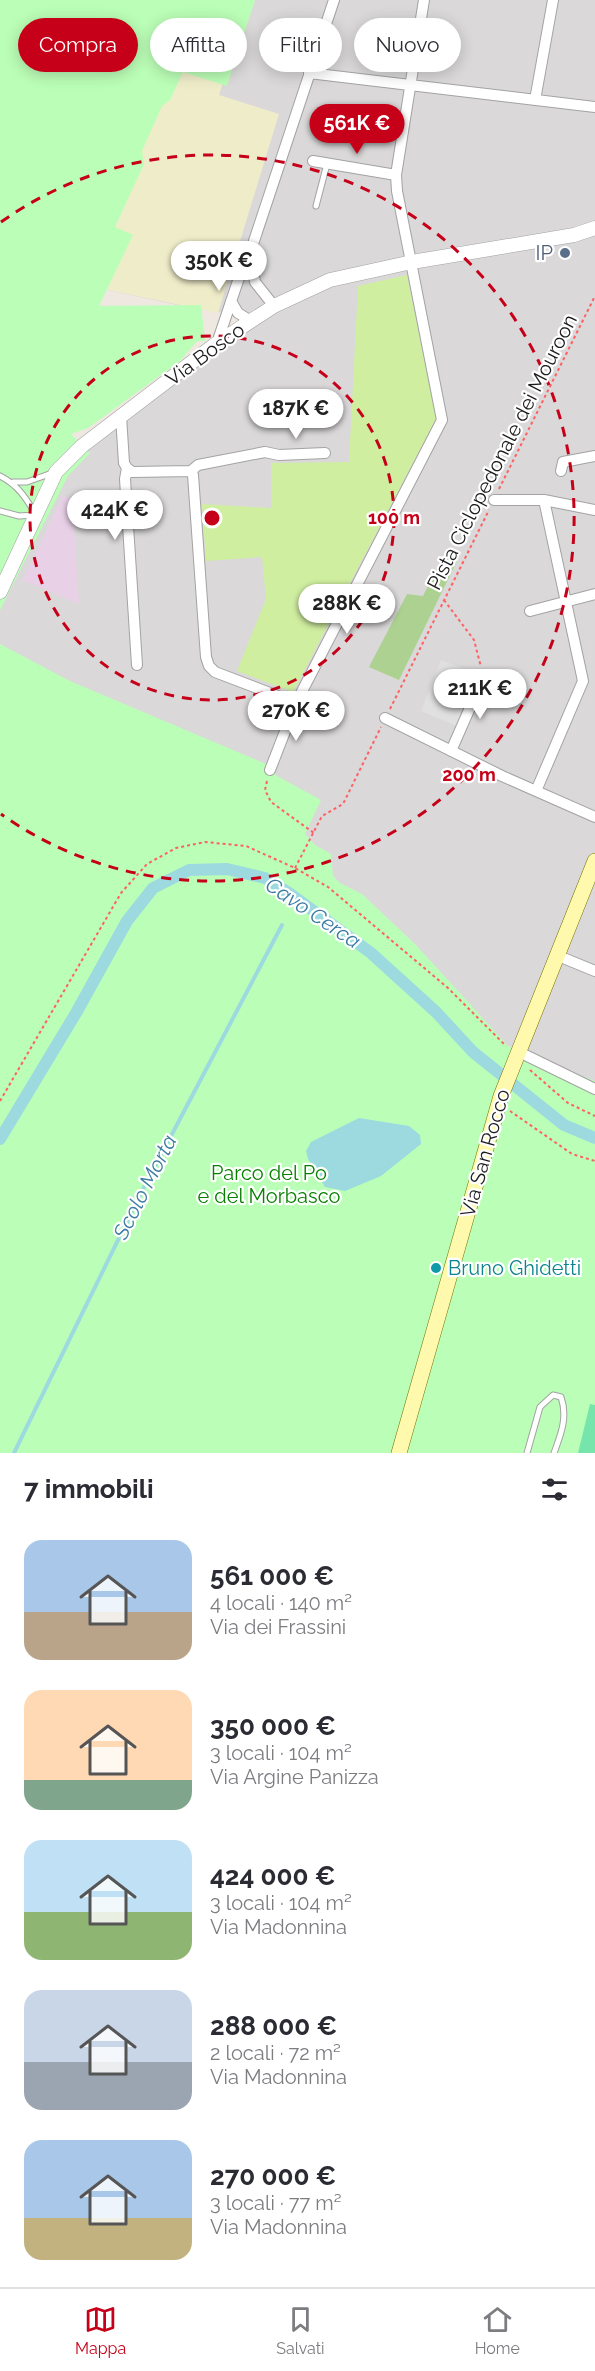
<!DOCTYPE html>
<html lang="it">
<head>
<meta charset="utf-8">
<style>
  body { margin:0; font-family:Raleway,sans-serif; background:#f2f2f3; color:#2b2b33; height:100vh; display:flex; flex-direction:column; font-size:22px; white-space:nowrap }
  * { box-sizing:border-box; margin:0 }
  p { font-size:20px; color:#7c7c81 }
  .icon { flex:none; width:33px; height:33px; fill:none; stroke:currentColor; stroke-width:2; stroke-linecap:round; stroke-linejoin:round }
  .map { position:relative; height:1453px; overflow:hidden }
  .details { display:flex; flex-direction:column; background:#fff; flex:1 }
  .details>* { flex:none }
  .banner { position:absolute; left:18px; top:18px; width:560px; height:54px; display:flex; gap:12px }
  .price { position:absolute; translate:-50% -51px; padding:0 14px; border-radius:21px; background:#fff; color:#222; font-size:20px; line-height:39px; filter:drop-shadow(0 2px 3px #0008) }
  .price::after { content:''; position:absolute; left:50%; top:36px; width:18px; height:14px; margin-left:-9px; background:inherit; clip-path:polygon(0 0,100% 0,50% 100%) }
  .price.active { background:#c70019; color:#fff }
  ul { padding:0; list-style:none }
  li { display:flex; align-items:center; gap:18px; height:150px; padding:0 24px }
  li span { display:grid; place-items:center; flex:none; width:168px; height:120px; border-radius:18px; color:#555 }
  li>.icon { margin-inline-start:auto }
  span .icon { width:72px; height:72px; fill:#fffc; stroke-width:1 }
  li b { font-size:26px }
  h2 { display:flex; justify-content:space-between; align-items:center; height:72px; padding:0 24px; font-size:26px }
  .chip { padding:0 21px; border-radius:27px; background:#fff; box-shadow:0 3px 15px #0003; font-size:21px; line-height:54px }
  .chip.active { background:#c70019; color:#fff }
  .dock { display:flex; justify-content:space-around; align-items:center; height:84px; border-top:2px solid #e1e1e2; background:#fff; font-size:16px; color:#7c7c81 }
  .dock a { display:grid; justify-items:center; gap:3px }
  .dock .active { color:#c70019 }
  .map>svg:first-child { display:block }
  .residential { fill:#dad8d9 }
  .industrial { fill:#e8d1e7 }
  .farmland { fill:#efedc9 }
  .grass { fill:#d0eea0 }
  .forest { fill:#acd191 }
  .park { fill:#bbfeb7 }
  .pitch { fill:#76e5ac }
  .parking { fill:#e0e0e0 }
  .water { fill:#9cdae0 }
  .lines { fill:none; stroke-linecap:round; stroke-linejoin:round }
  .stream { stroke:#9cdae0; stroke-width:4 }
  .canal { stroke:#9cdae0; stroke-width:12 }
  .service-casing { stroke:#a3a3a3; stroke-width:7 }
  .minor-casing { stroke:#a3a3a3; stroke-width:12 }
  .tertiary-casing { stroke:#a3a3a3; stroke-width:15 }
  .secondary-casing { stroke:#757300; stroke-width:16 }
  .path { stroke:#ff6064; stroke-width:2; stroke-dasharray:3 3; stroke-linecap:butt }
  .service { stroke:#fff; stroke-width:5 }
  .minor { stroke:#fff; stroke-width:10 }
  .tertiary { stroke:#fff; stroke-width:14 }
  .secondary { stroke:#fff9ae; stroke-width:15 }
  .ring { fill:none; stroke:#c70019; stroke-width:3; stroke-dasharray:10 8 }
  .service-dot { fill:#5c6f8a; stroke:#fff; stroke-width:2 }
  .culture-dot { fill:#0f9aa8; stroke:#fff; stroke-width:2 }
  .labels { text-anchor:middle; stroke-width:4.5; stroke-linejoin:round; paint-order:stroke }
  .service-label { font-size:20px; fill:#4e5e75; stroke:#fff; text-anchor:end }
  .street-label { font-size:20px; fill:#1c1c1c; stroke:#fff }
  .park-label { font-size:20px; fill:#088102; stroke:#fff }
  .culture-label { font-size:20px; fill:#0d838f; stroke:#fff; text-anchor:start }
  .water-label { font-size:21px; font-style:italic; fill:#3c7ca3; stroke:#fff }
  .centre { fill:#c70019; stroke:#fff; stroke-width:3 }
  .ring-label { font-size:18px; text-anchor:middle; font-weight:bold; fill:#c70019; stroke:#fff; stroke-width:4.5; stroke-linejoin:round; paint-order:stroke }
</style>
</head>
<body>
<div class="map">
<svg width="595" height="1453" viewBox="0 0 595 1453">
  <rect width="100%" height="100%" fill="#eee8e0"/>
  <path class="residential" d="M250,0H595V1453L0,707V596L54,473L255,318L186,307L89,286Z"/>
  <path class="industrial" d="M63,496L72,499L79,604L23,580Z"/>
  <path class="farmland" d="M0,0H250L219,95L279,114L218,313L89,286Z"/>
  <path class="grass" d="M407,275L436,419L293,692L237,671L266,599L262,557L206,561L202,504L271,508V463L349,462L358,286Z"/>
  <path class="forest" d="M444,554L457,561L399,680L369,667L407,594L423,596Z"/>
  <path class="park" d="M0,0H255L227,86L183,72L170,100L162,106L142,151L144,164L115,227L133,235L99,306L201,305L205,341H197L180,361L88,428L71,434L90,453L68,476L0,610Z
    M0,644L70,681L266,764L277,776L321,800L305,834L315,845L331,854L333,876L340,883L362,894L416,945L508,1046L595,1081V1453H0Z"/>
  <path class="pitch" d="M590,1404L595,1405V1453H578Z"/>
  <path class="parking" d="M441,660L480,675L459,727L421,711Z"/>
  <path class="water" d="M359,1118L409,1126L420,1135L421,1144L381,1176L345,1191L325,1187L308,1159L306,1151L311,1142Z"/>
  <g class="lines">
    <path class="stream" d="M14,1453L140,1195L282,925"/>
    <path class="canal" d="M0,1139L76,1013L127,921L153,888L189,870L227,869L265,878L289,893L371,953L436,1012L473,1052L564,1125L595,1138"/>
    <g class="service-casing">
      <path id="service" d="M338,128L402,137
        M316,206L327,164
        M0,476C18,485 26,498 36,515L19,516L0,511
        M13,482H27L52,473
        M527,1453L540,1407L553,1395L561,1397C568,1417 561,1434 554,1453"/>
    </g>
    <g class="minor-casing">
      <path id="minor" d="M309,73L595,107
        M535,100L553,0
        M313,161L396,175
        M250,253L255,282L274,306
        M231,301L238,313L251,321
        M217,343L243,266L250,253L334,0
        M121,416L124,463L127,468L125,479L137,665
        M127,468L132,472L191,471L198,465L265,452L279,455L325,453
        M191,471L193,475L206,657L209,666L215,672L296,703L442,420L397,191L396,175L424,0
        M561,471L563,462L595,456
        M494,500H544L595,510
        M530,611L595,594
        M385,718L502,776L595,817
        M451,751L483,678
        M270,770L296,703
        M536,791L583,681L544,500
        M556,955L595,971
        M517,1051L595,1089"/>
    </g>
    <g class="tertiary-casing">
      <path id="tertiary" d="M0,592L56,472L82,446L217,343L274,306L330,280L412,262L574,235L595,228"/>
    </g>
    <g class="secondary-casing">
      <path id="secondary" d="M399,1453L501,1096L595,861"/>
    </g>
    <path class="path" d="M499,489L595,296
      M444,600L474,640L481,667
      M390,709L489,510
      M267,781L265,790L271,802L314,833
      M295,868L322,816L343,804L381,727
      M530,1070L568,1103L595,1116
      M0,1101L121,893L147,864L176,848L205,842L246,846L295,868L328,887L448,988L506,1046
      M510,1111L572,1154L595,1161"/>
    <use href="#service" class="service"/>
    <use href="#minor" class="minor"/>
    <use href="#tertiary" class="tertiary"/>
    <use href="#secondary" class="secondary"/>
  </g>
  <g class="ring">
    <circle cx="212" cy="518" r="182"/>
    <path d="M1 222A363 363 0 1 1 1 814"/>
  </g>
  <circle class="service-dot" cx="565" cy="253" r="6"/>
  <circle class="culture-dot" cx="436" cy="1268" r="6"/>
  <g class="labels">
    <g class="service-label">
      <text x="553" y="260">IP</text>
    </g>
    <g class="street-label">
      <text transform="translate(205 354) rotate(-36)" y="7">Via Bosco</text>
      <text transform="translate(502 452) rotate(-63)" y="7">Pista Ciclopedonale dei Mouroon</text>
      <text transform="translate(485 1153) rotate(-74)" y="7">Via San Rocco</text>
    </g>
    <g class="park-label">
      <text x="269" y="1180">Parco del Po<tspan x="269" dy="23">e del Morbasco</tspan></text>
    </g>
    <g class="culture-label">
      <text x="448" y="1275">Bruno Ghidetti</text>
    </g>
    <g class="water-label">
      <text transform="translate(313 913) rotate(34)" y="7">Cavo Cerca</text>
      <text transform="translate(145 1187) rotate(-63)" y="7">Scolo Morta</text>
    </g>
  </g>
  <circle cx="212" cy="518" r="9" class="centre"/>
  <g class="ring-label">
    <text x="394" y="524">100 m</text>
    <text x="469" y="781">200 m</text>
  </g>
</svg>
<b class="price active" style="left:357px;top:155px">561K €</b>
<b class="price" style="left:219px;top:292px">350K €</b>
<b class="price" style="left:296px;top:440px">187K €</b>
<b class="price" style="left:115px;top:541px">424K €</b>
<b class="price" style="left:347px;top:635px">288K €</b>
<b class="price" style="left:480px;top:720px">211K €</b>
<b class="price" style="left:296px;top:742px">270K €</b>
<div class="banner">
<a class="chip active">Compra</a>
<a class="chip">Affitta</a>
<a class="chip">Filtri</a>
<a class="chip">Nuovo</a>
</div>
</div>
<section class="details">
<h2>7 immobili<svg class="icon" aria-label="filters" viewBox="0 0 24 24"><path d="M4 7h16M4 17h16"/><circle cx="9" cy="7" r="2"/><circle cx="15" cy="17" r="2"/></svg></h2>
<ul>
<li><span style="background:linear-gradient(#a9c7e8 60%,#b9a48a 0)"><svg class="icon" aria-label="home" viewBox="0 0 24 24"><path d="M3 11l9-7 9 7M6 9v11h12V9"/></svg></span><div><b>561 000 €</b><p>4 locali · 140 m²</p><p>Via dei Frassini</p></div></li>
<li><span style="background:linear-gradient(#ffd9b3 75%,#7fa58c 0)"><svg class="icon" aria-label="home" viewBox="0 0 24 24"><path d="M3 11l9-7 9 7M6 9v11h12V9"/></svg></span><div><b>350 000 €</b><p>3 locali · 104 m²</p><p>Via Argine Panizza</p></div></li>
<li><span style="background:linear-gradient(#bfe0f5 60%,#8fb573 0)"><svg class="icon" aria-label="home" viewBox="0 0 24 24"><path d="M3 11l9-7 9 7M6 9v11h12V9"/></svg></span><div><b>424 000 €</b><p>3 locali · 104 m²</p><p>Via Madonnina</p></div></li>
<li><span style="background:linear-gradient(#c9d6e8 60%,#9aa5b1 0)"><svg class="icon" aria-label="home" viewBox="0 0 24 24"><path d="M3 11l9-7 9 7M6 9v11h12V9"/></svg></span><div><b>288 000 €</b><p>2 locali · 72 m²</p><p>Via Madonnina</p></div></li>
<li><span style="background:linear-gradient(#a9c7e8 65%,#c2b280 0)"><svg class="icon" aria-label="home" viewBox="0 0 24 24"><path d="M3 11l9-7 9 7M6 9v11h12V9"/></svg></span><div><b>270 000 €</b><p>3 locali · 77 m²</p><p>Via Madonnina</p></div></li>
</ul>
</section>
<nav class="dock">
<a class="active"><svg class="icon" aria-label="map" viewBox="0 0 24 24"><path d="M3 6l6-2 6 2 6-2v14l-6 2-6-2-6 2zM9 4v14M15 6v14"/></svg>Mappa</a>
<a><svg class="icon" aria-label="saved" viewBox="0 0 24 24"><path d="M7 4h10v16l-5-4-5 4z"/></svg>Salvati</a>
<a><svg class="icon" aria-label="home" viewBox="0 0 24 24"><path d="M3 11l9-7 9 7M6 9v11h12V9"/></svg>Home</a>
</nav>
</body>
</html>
